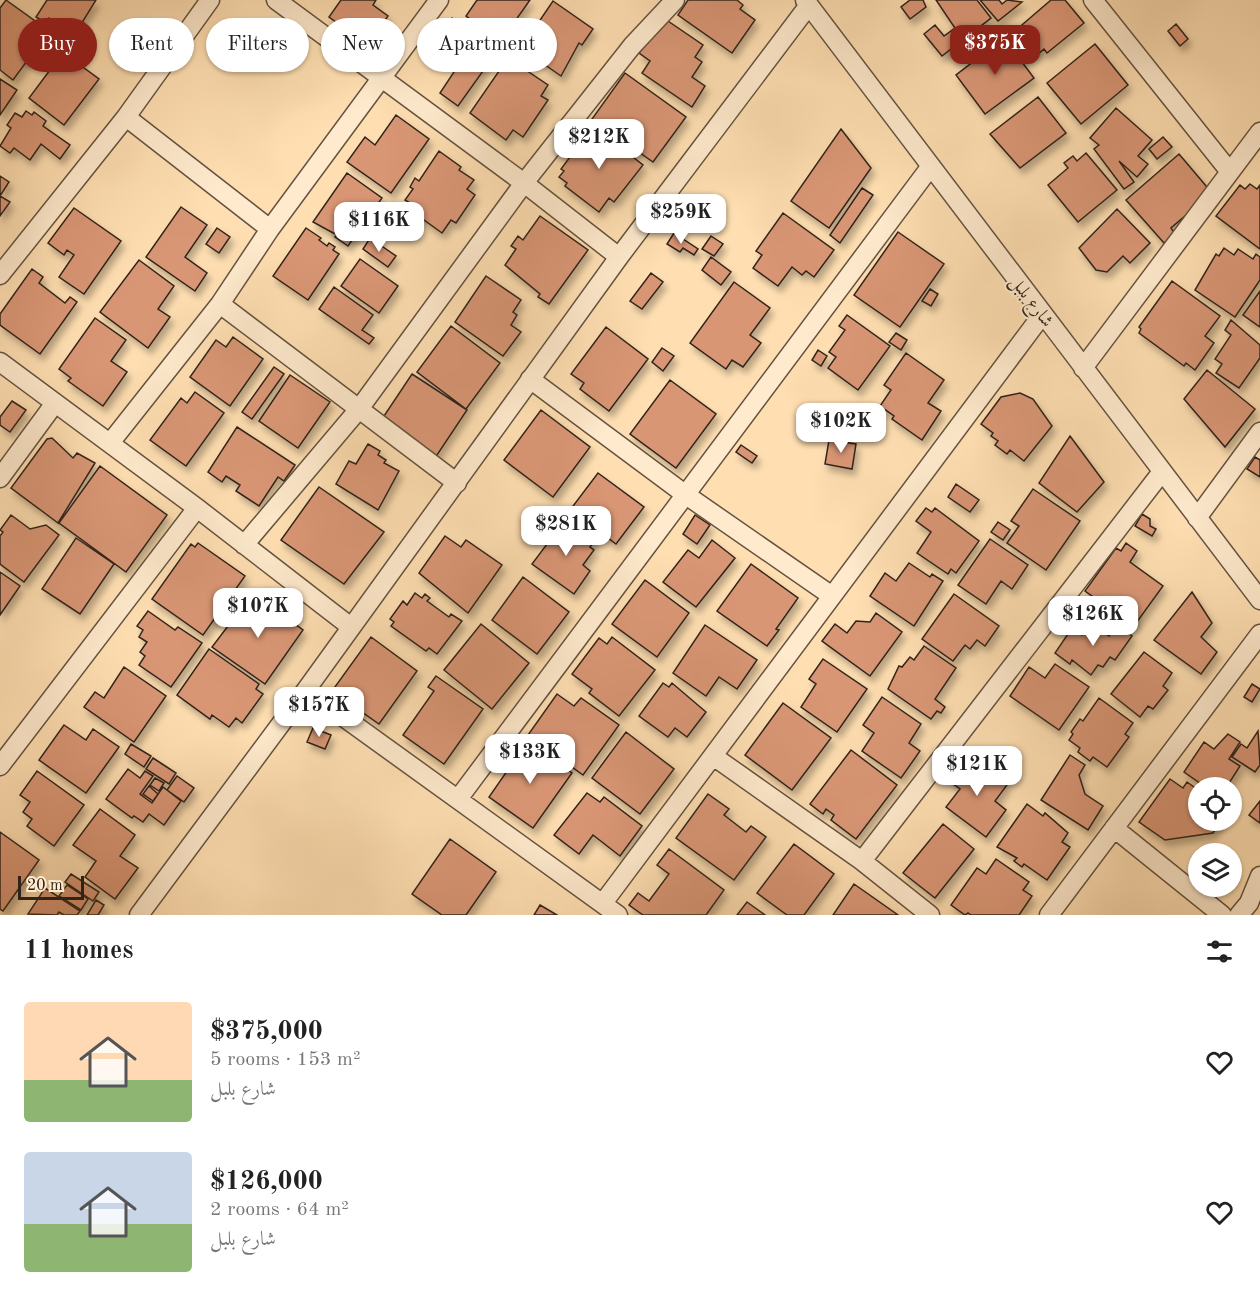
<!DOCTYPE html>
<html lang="en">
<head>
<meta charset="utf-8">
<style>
  body { margin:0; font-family:"Old Standard TT",Amiri,serif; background:#f6f6f6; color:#222; height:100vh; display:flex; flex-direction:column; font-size:22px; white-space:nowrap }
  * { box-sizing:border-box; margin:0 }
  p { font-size:20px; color:#767676 }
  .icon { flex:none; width:33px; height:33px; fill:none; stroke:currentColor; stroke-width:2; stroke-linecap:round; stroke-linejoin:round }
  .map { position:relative; height:915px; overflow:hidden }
  .details { display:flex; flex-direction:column; background:#fff; flex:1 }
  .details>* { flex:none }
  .hud { position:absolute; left:18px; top:18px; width:600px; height:54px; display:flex; gap:12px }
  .tools { position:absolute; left:1188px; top:777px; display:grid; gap:12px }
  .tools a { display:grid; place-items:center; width:54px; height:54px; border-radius:50%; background:#fff; box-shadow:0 2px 4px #0004; font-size:30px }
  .scale { position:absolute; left:18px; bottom:15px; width:66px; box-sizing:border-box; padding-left:6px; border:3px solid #30241a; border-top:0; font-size:16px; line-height:21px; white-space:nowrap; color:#30241a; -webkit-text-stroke:4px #ffeacd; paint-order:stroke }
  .price { position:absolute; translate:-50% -51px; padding:0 14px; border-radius:12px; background:#fff; color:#222; font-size:20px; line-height:39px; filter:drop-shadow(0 2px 3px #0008) }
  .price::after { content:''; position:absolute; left:50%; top:36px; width:18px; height:14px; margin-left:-9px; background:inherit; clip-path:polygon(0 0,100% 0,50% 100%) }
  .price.active { background:#8f2418; color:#fff }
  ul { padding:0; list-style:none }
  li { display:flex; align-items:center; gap:18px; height:150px; padding:0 24px }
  li span { display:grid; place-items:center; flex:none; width:168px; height:120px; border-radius:6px; color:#555 }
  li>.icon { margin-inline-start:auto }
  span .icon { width:72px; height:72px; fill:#fffc; stroke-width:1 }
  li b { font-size:26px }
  h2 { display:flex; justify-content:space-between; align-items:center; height:72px; padding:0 24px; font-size:26px }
  .tag { padding:0 21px; border-radius:27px; background:#fff; box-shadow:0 2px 4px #0004; font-size:21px; line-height:54px }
  .tag.active { background:#8f2418; color:#fff }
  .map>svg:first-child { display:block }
  .building { fill:#d99675; stroke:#30241a; stroke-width:1.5; filter:url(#shadow) }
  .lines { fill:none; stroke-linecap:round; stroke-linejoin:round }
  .minor-casing { stroke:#645340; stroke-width:21 }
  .minor { stroke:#ffeacd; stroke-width:18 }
  .labels { text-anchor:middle; stroke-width:4.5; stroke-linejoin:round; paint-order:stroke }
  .street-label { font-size:18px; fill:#30241a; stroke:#ffeacd }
</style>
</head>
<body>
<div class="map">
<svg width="1260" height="915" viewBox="0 0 1260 915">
  <defs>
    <filter id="shadow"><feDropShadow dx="3.5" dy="6" stdDeviation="3" flood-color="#0004"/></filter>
  </defs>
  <rect width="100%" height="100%" fill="#ffdfb2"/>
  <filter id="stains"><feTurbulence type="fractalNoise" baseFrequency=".00333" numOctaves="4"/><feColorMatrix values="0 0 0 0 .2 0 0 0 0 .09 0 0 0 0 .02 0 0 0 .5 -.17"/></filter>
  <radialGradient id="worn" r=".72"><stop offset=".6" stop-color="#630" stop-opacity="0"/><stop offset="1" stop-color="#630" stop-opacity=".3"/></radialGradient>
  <path class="building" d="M6,0L49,31L13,80L0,70V8Z
    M47,0H96L75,34L49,18L46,23L36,17Z
    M341,0H376L373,5L388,16L368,45L329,17Z
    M477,0H530L501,41L466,16Z
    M688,0H737L743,5L740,9L755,20L732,53L678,15Z
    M910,0H923L926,7L910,19L901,7Z
    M936,0H977L991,18L942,56L924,34L935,25L944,36L955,28Z
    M980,0H999L1002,4L1007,0L1022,2L998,21Z
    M1051,0H1065L1084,23L1047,53L1044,49L1037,55L1016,30Z
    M553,1L593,29L582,45L579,43L561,76L521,48Z
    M452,18L498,50L458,106L440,93L454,72L456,65L454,56L438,45Z
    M665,19L703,45L695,57L702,62L692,77L705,86L692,107L642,73L650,61L639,53Z
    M1176,24L1188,39L1180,46L1168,31Z
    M1004,38L1034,78L985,114L956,75Z
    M1095,44L1128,85L1081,124L1047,83Z
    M65,54L99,79L64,125L29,98L56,62L58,64Z
    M508,58L548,85L541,96L548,100L523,137L513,130L506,140L470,113Z
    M625,73L686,117L653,162L592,119Z
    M0,79L17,90L0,115Z
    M1038,97L1066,133L1020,168L990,134Z
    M1116,108L1152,140L1138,156L1148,164L1137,177L1119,161L1134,182L1124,189L1094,149L1099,145L1090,138Z
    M26,111L32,115L34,112L46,121L43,126L70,145L60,159L41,144L30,160L14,148L10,153L0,146L11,128L7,125L15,113L22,117Z
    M396,115L429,139L391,193L347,162L365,137L375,145Z
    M593,126L643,165L614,202L609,198L599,212L565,186L567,183L559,177L564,171L561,169Z
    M841,129L871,168L829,228L791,201Z
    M1163,137L1172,147L1157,159L1149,149Z
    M439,151L461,167L459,170L474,180L467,189L475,195L456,223L451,220L442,233L413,212L416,207L405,200L413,189L410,187L415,178L419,181Z
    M1086,153L1117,190L1078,222L1048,185L1068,168L1064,163L1073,156L1077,161Z
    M1179,154L1212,193L1171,228L1175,234L1164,243L1126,200Z
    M347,173L382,198L348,246L335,237L337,235L313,222Z
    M0,176L9,182L0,196L10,202L0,216Z
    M1250,184L1257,189L1260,185V249L1216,216L1240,185L1245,189Z
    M862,188L873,195L840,243L830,235Z
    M181,207L207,225L185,257L207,273L195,291L146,257Z
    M74,208L121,241L84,294L59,277L74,255L67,250L64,255L48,243Z
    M1117,209L1150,243L1130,263L1123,256L1107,272L1096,270L1079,248Z
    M783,213L834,250L814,277L806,271L802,275L792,267L778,286L753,268L762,255L756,251Z
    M540,216L588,250L549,304L538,297L540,294L505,265L516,249L511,246L518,236L523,240Z
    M217,228L230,237L219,253L206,244Z
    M306,228L321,238L319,240L327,246L329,243L335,247L333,250L339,254L308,300L273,276Z
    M898,232L944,264L900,327L854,295Z
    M674,233L698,249L694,255L683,248L680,252L667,244Z
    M711,236L723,244L714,256L702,249Z
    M370,238L396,256L388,267L363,249Z
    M1224,248L1234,255L1238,249L1253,259L1256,254L1260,257V280L1235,317L1195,290L1216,254L1219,256Z
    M711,257L731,272L721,285L702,270Z
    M360,259L398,286L379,313L341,286Z
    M139,260L174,286L158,309L170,317L148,348L100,312Z
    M32,269L43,277L39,283L65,303L70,297L77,302L40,354L0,325V314Z
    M651,273L663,282L642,309L630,301Z
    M486,276L521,300L513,312L517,315L511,325L521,332L503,356L455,322Z
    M1172,281L1220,316L1205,336L1214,343L1195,370L1186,363L1184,366L1139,333L1141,329L1139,327Z
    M734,282L770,308L750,335L761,343L743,367L732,360L726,369L690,343Z
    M334,287L373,315L362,330L374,338L369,344L319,309Z
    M930,289L938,294L931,306L922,301Z
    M1260,291V327L1243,315Z
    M847,315L890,346L858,390L828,368L836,357L829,352L845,330L839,326Z
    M95,318L126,340L111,361L127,372L103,406L68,381L71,378L59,369Z
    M1231,320L1260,345V358L1239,388L1216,373L1222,364L1215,359L1231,335L1225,330Z
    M451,326L500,363L466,409L417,372Z
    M606,327L648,359L609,411L580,389L584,383L571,374Z
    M896,333L907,340L901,350L889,342Z
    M233,337L263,359L230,406L190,377L216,340L226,347Z
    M662,348L674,356L663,371L652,362Z
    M818,350L827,356L821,366L812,360Z
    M906,353L944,380L928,403L941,411L922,440L892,419L894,416L880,406L891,390L884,385Z
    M274,367L284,374L252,419L242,412Z
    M1207,370L1255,409L1225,447L1184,399Z
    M412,374L467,410L435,458L380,422Z
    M290,375L330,402L298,448L259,421Z
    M670,380L716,414L676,468L630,434Z
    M195,392L224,413L186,466L150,440L181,398L187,403Z
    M1020,393L1033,399L1052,426L1024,461L1010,450L1007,454L995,445L998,441L991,436L993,433L981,424L1001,397Z
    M12,401L26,410L10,432L0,425V417Z
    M541,410L590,447L553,497L504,460Z
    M237,427L295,465L284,481L278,477L259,506L236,491L240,485L226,476L222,482L208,472Z
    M1070,436L1104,482L1077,512L1039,483Z
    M52,438L73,458L77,453L95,463L58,523L11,488L47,439Z
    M829,440L856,444L852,469L825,464Z
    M368,444L380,451L378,455L386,460L384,463L399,471L378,510L336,484L349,461L356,464Z
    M741,445L757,456L752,463L736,452Z
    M1255,457L1260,460V477L1247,469Z
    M100,466L167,515L126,572L59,523Z
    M598,473L644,507L616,544L570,510Z
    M956,484L979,500L970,512L948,497Z
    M319,487L384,532L344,584L281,540Z
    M1033,489L1080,521L1046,570L1007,543L1019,526L1011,521Z
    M926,508L932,512L935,508L979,541L956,573L951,569L948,574L917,553L931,532L916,521Z
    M1142,514L1150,519V526L1156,529L1152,536L1135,526Z
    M11,515L30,529L46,525L59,535L24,582L0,564V536L3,532L0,530Z
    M695,515L710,525L697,544L683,534Z
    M565,520L594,541L590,547L594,550L583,565L590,571L574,594L532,564Z
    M998,522L1010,530L1003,540L991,532Z
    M445,536L461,547L466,540L502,565L468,613L419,573Z
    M76,538L114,564L80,614L42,589Z
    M990,539L1028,565L1012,589L1001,581L986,604L958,585Z
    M712,540L735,558L696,607L663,582L688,550L699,558Z
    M198,543L245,576L203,635L152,599L191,544L195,547Z
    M1126,543L1137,551L1130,562L1163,586L1134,626L1085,591L1116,548L1121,551Z
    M909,563L930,577L932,574L943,581L914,626L870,596L885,573L896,581Z
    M751,564L798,598L776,629L779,630L767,646L717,611Z
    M0,572L20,586L0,615Z
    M523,577L569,612L537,654L492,620Z
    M645,580L689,613L657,657L612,624Z
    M1192,592L1212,623L1201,637L1217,652L1201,674L1154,640Z
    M253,593L303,630L265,684L212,647Z
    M415,593L422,598L425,594L430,598L427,601L449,617L451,614L462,621L437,654L429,648L426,651L391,626L394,622L390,619L403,601L407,605Z
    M954,594L999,626L985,646L977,640L970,649L965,645L953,661L922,639Z
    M148,611L175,630L178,627L202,643L171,687L139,665L145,656L140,652L147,642L139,637L143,630L137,626Z
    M876,613L902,632L870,676L822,641L835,624L847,633L856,621L870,622Z
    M1090,623L1109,636L1116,625L1132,636L1115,660L1110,657L1103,667L1098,665L1091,675L1072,660L1070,664L1055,653L1072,628L1082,635Z
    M481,624L529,663L492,709L444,670Z
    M705,625L757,660L737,689L719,677L706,696L673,673Z
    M371,637L417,671L379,724L332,691Z
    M612,637L655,670L619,716L589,693L592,689L572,674L599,638L607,644Z
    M924,646L956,668L935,699L945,707L941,713L937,711L931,719L888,689L899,666L902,667L910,657L914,660Z
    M209,649L259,684L256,689L263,694L242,723L236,718L229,727L212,715L210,719L177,695Z
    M1144,652L1172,673L1163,686L1168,690L1153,709L1148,706L1140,717L1111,694Z
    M823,659L867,689L837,732L801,707L816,684L809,679Z
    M1055,664L1089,687L1059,730L1010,696L1029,667L1045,678Z
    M124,667L166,696L134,742L84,707L95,692L104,698Z
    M436,676L483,709L444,764L403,735L434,691L428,687Z
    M663,683L669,687L672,683L706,712L687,737L675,728L668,737L639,716Z
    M1252,684L1260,689L1252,702L1244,697Z
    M557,694L574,706L581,698L619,725L583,775L528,735Z
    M882,697L921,724L909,743L920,751L901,778L862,751L874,733L863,725Z
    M1099,698L1133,723L1125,734L1129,737L1107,767L1093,757L1090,761L1078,752L1080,748L1069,740L1073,734L1071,732L1080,719L1083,721Z
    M783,703L831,738L792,790L745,755Z
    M64,725L86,740L93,729L119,747L86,793L39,760Z
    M313,728L331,735L325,749L307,742Z
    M1258,731L1260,765L1255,772L1232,757L1241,744L1247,748Z
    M626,732L674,769L640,814L592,778Z
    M1228,734L1240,742L1229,759L1240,766L1226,788H1207L1184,772L1204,742L1214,749Z
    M528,741L572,773L533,828L489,797Z
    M131,744L151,756L144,767L125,754Z
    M851,750L897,785L856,839L831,820L834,815L826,809L823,814L810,804Z
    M1070,755L1085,765L1079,775L1085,794L1103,806L1088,830L1041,800Z
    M967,756L1007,785L995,801L1006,810L986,837L946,807L960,789L949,781Z
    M153,758L176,773L169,784L146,769Z
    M128,769L140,778L145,771L153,776L140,794L152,803L163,787L181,801L164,825L149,814L143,822L134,816L132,818L106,799Z
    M37,771L84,805L54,846L27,826L32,819L23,812L30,802L20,795Z
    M177,776L194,788L184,802L167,790Z
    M155,778L164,783L159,791L150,785Z
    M1170,779L1183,788L1187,782L1198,790V820H1222L1213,833L1165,840L1139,822Z
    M149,786L158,794L153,801L143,794Z
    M587,793L600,802L604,797L642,826L620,856L593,835L579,854L554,835Z
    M708,794L729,809L724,815L746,832L751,826L766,837L734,880L676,838Z
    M1260,801V823L1249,815Z
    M1027,804L1043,816L1045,813L1068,833L1062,842L1070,847L1047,880L1024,864L1022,867L1014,861L1017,858L997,847Z
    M100,809L135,835L120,856L138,868L115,899L85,877L96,861L73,845Z
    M943,824L974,849L935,898L903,873Z
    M0,832L39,860L3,911L0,909Z
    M450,839L496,872L466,915H442L412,894Z
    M794,844L834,874L804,915H787L757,893Z
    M669,849L724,890L706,915H643L629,905L638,893L649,901L669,874L657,865Z
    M996,859L1029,882L1023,890L1032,896L1019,915H971L968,913L965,915L951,905L977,868L986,874Z
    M71,874L99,892L93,901L65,882Z
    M854,884L898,915H833Z
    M67,885L88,899L81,910L59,896Z
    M45,888L80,911L77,915H64L59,912L57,915L28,914Z
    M96,900L104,905L98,915H87Z
    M747,902L765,915H737Z
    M540,905L557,915H534Z"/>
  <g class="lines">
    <g class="minor-casing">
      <path id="minor" d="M276,0L524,183L619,257
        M805,0L1260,600
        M1093,0L1230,172
        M126,117L270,229
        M0,275L126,117L210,0
        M220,304L457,483
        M0,362L197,508L351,627
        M1083,368L1260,132
        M530,379L686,495L832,596
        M110,443L220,304L270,229L439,0
        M0,478L55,403
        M1197,518L1260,432
        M244,545L359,409L524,183L632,46L675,0
        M306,690L618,915
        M713,756L862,861L930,915
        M0,766L197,508
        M458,799L931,166
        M1114,828L1222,915
        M862,861L1161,473
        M603,903L1042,315
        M139,915L306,690L619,257L809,5
        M1049,915L1260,634
        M1239,915L1249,903L1260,876"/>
    </g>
    <use href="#minor" class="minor"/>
  </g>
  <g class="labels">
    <g class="street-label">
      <text transform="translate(1032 301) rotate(53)" y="6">شارع بلبل</text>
    </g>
  </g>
  <rect width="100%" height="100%" filter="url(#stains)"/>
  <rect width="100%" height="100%" fill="url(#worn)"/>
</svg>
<div class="tools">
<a><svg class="icon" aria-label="locate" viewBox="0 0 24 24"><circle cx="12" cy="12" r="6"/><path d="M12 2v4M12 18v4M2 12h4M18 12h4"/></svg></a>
<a><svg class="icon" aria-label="layers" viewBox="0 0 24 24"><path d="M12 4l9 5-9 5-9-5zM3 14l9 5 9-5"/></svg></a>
</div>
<div class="scale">20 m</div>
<b class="price active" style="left:995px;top:76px">$375K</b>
<b class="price" style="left:599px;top:170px">$212K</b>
<b class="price" style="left:681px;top:245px">$259K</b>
<b class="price" style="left:379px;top:253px">$116K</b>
<b class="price" style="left:841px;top:454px">$102K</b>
<b class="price" style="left:566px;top:557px">$281K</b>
<b class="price" style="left:258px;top:639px">$107K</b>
<b class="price" style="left:1093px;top:647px">$126K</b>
<b class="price" style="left:319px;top:738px">$157K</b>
<b class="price" style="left:530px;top:785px">$133K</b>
<b class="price" style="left:977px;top:797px">$121K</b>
<div class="hud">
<a class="tag active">Buy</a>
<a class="tag">Rent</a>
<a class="tag">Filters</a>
<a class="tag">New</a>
<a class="tag">Apartment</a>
</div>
</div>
<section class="details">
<h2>11 homes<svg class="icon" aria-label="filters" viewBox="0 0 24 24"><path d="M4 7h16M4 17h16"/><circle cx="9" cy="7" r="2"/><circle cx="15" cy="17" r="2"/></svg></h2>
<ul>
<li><span style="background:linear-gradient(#ffd9b3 65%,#8fb573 0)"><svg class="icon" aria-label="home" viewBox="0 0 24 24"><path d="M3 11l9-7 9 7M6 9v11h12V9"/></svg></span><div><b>$375,000</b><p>5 rooms · 153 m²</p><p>شارع بلبل</p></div><svg class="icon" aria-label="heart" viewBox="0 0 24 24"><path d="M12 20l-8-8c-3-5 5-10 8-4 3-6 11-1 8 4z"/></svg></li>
<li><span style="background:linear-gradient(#c9d6e8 60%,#8fb573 0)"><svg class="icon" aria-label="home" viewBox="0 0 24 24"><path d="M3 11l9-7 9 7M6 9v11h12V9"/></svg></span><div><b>$126,000</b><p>2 rooms · 64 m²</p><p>شارع بلبل</p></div><svg class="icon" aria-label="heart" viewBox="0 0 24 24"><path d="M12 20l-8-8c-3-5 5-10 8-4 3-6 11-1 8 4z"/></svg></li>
</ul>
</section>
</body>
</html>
